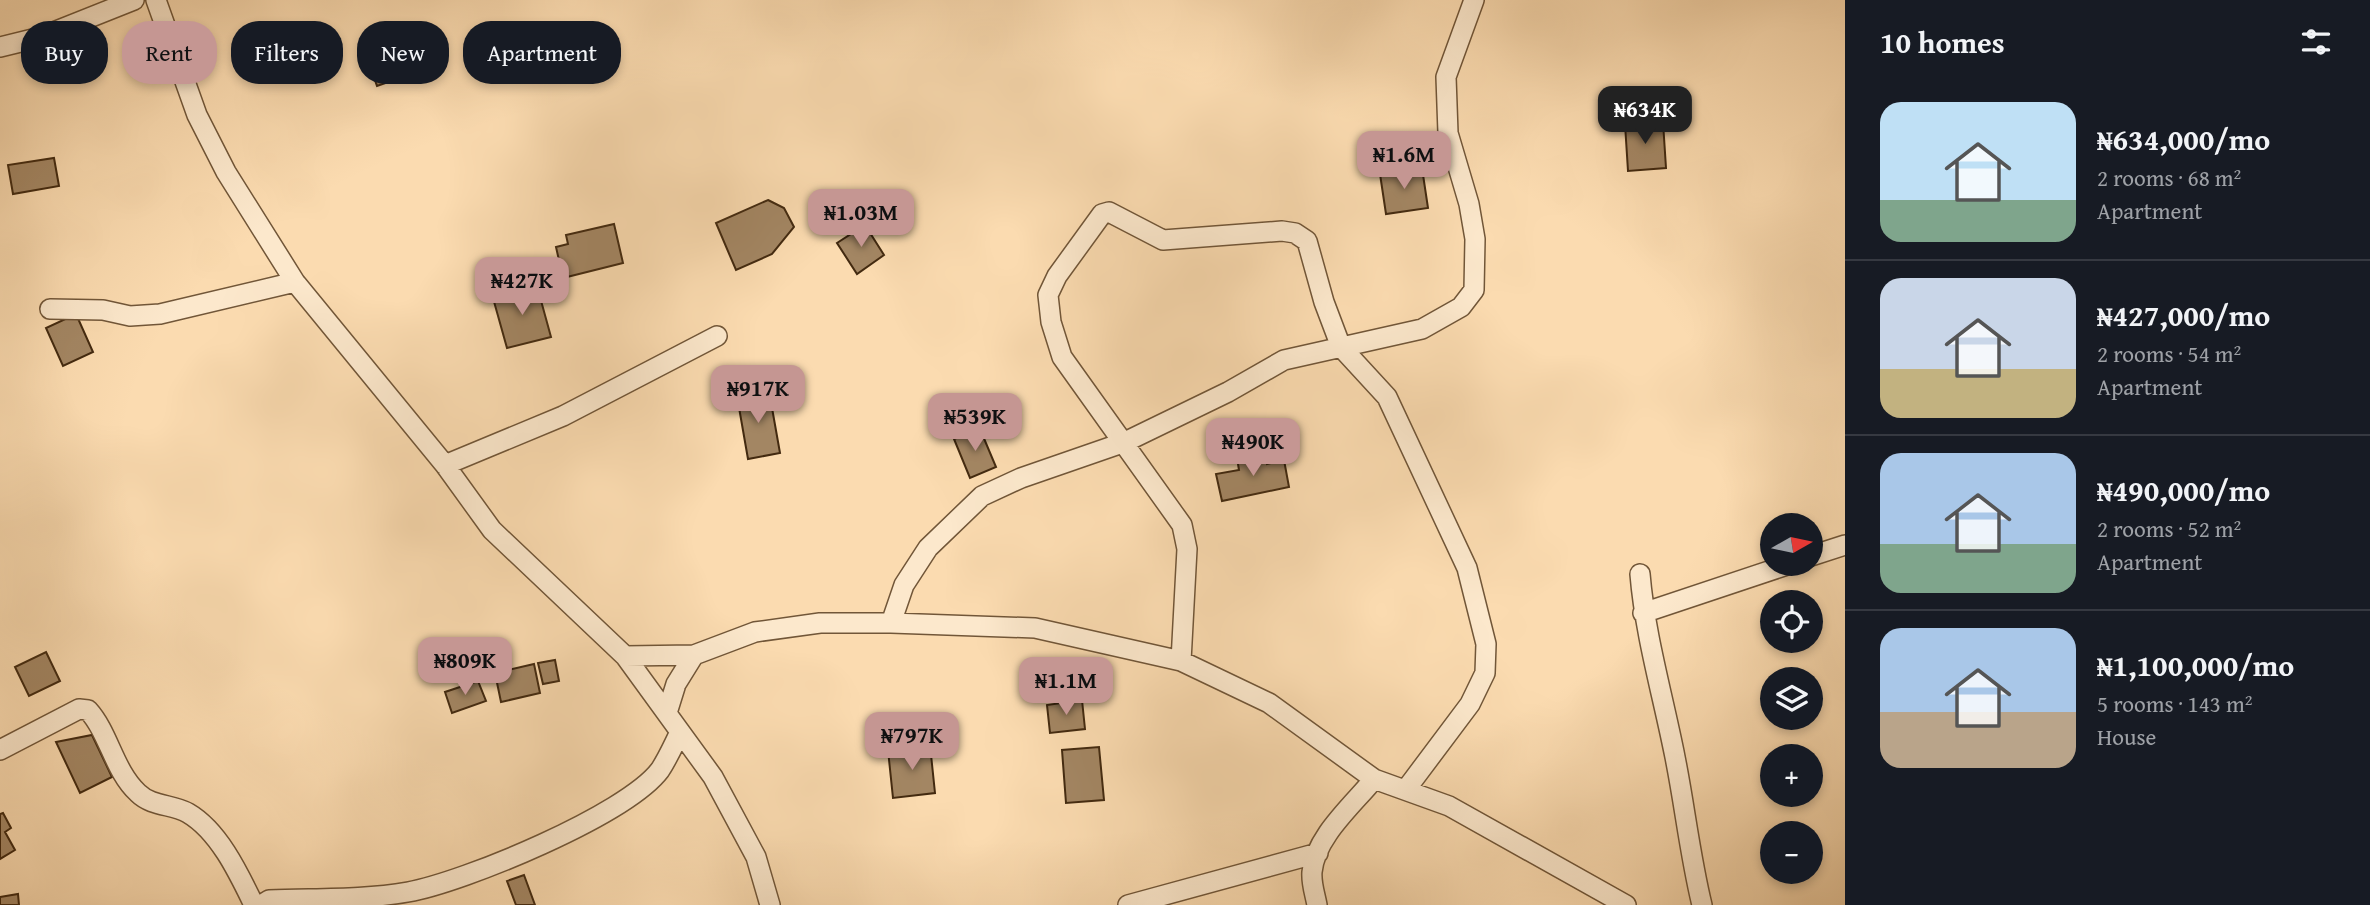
<!DOCTYPE html>
<html lang="en">
<head>
<meta charset="utf-8">
<style>
  body { margin:0; font-family:"Gentium Book Plus",serif; background:#20242c; color:#f1f3f6; height:100vh; display:flex; flex-direction:column; font-size:26px; white-space:nowrap }
  * { box-sizing:border-box; margin:0 }
  p { font-size:23px; color:#9ea1a6 }
  .icon { flex:none; width:38px; height:38px; fill:none; stroke:currentColor; stroke-width:2; stroke-linecap:round; stroke-linejoin:round }
  .map { position:relative; flex:1; overflow:hidden }
  .sheet { display:flex; flex-direction:column; background:#171b24; width:525px }
  .sheet>* { flex:none }
  .hud { position:absolute; left:21px; top:21px; width:665px; height:63px; display:flex; gap:14px }
  .needle { width:46px; rotate:81deg }
  .tools { position:absolute; left:1760px; top:513px; display:grid; gap:14px }
  .tools a { display:grid; place-items:center; width:63px; height:63px; border-radius:50%; background:#171b24; box-shadow:0 4px 10px #0003; font-size:35px }
  .price { position:absolute; translate:-50% -60px; padding:0 16px; border-radius:14px; background:#c59692; color:#111; font-size:23px; line-height:46px; filter:drop-shadow(0 2px 4px #0008) }
  .price::after { content:''; position:absolute; left:50%; top:42px; width:21px; height:16px; margin-left:-10px; background:inherit; clip-path:polygon(0 0,100% 0,50% 100%) }
  .price.active { background:#222; color:#fff }
  ul { padding:0; list-style:none }
  li { display:flex; align-items:center; gap:21px; height:175px; padding:0 35px }
  li+li { border-top:2px solid #363941 }
  li span { display:grid; place-items:center; flex:none; width:196px; height:140px; border-radius:21px; color:#555 }
  li>.icon { margin-inline-start:auto }
  span .icon { width:84px; height:84px; fill:#fffc; stroke-width:1 }
  li b { font-size:30px }
  h2 { display:flex; justify-content:space-between; align-items:center; height:84px; padding:0 35px; font-size:30px }
  .pill { padding:0 24px; border-radius:28px; background:#171b24; box-shadow:0 4px 10px #0003; font-size:24px; line-height:63px }
  .pill.active { background:#c59692; color:#111 }
  main { display:flex; flex:1; min-height:0 }
  .map>svg:first-child { display:block }
  .building { fill:#a38663; stroke:#432a10; stroke-width:2 }
  .lines { fill:none; stroke-linecap:round; stroke-linejoin:round }
  .minor-casing { stroke:#715638; stroke-width:22 }
  .minor { stroke:#fce8cc; stroke-width:19 }
</style>
</head>
<body>
<main>
<div class="map">
<svg width="1845" height="905" viewBox="0 0 1845 905">
  <rect width="100%" height="100%" fill="#fbdbb0"/>
  <filter id="stains"><feTurbulence type="fractalNoise" baseFrequency=".00286" numOctaves="4"/><feColorMatrix values="0 0 0 0 .2 0 0 0 0 .09 0 0 0 0 .02 0 0 0 .5 -.17"/></filter>
  <radialGradient id="worn" r=".72"><stop offset=".6" stop-color="#630" stop-opacity="0"/><stop offset="1" stop-color="#630" stop-opacity=".3"/></radialGradient>
  <path class="building" d="M426,33L438,65L377,86L366,54Z
    M1663,122L1666,168L1628,171L1625,124Z
    M54,158L59,186L13,194L8,165Z
    M1422,168L1428,208L1386,214L1380,174Z
    M768,200L784,208L794,227L772,254L736,270L716,223Z
    M614,224L623,263L563,278L556,247L568,244L566,235Z
    M865,225L884,255L857,274L837,243Z
    M537,286L551,337L507,348L493,298Z
    M76,314L93,352L63,366L46,328Z
    M769,391L780,453L748,459L737,396Z
    M980,429L996,467L970,478L954,439Z
    M1265,453L1267,464L1284,460L1289,487L1222,501L1216,474L1239,470L1237,458Z
    M46,652L60,681L29,696L15,667Z
    M555,660L559,681L543,684L538,663Z
    M534,664L540,693L501,702L495,673Z
    M478,681L486,701L452,713L445,692Z
    M1082,700L1085,729L1050,733L1047,705Z
    M92,735L112,777L80,793L56,742Z
    M930,745L935,793L893,798L888,750Z
    M1099,747L1104,800L1066,803L1062,750Z
    M3,813L11,828L5,832L15,850L0,859V814Z
    M524,875L535,905H516L507,881Z
    M18,894L19,905H0V897Z"/>
  <g class="lines">
    <g class="minor-casing">
      <path id="minor" d="M156,0L197,115L226,172L295,282L445,465L492,530L625,656L713,777L756,857L770,905
        M0,47L41,37L134,0
        M50,309L103,310L130,316L160,314L295,282
        M445,465L563,416L717,336
        M1811,556L1845,545
        M1640,574C1645,635 1663,696 1675,757C1685,807 1690,856 1702,905
        M1643,613L1790,564
        M891,623L904,585L928,548L982,496L1021,478L1125,442L1228,392L1284,360L1422,329L1461,307L1474,290L1475,239L1469,204L1448,133L1446,77L1474,0
        M625,656L694,655L755,632L820,623H891L1035,628L1181,661L1269,703L1374,779L1449,806L1626,905
        M1181,661L1187,549L1182,525L1062,357L1051,322L1048,295L1057,276L1102,214L1109,212L1163,240L1282,231L1295,233L1307,241L1324,302L1341,347L1387,397L1467,568L1486,644L1485,673L1470,704L1407,788
        M667,713L676,684L694,655
        M0,750L79,709L88,710C109,733 114,771 138,793C152,807 173,804 188,813C219,831 239,874 254,905
        M261,905L269,900C315,898 362,900 408,892C464,882 626,815 660,770C668,758 674,744 680,732
        M1128,905L1318,853
        M1317,905C1315,894 1311,883 1312,872C1315,837 1353,805 1374,779"/>
    </g>
    <use href="#minor" class="minor"/>
  </g>
  <rect width="100%" height="100%" filter="url(#stains)"/>
  <rect width="100%" height="100%" fill="url(#worn)"/>
</svg>
<div class="tools">
<a><svg class="needle" viewBox="-14 -14 28 28"><path d="M0-13l5 13h-10z" fill="#e53935"/><path d="M0 13l5-13h-10z" fill="#9ea1a6"/></svg></a>
<a><svg class="icon" aria-label="locate" viewBox="0 0 24 24"><circle cx="12" cy="12" r="6"/><path d="M12 2v4M12 18v4M2 12h4M18 12h4"/></svg></a>
<a><svg class="icon" aria-label="layers" viewBox="0 0 24 24"><path d="M12 4l9 5-9 5-9-5zM3 14l9 5 9-5"/></svg></a>
<a>+</a>
<a>−</a>
</div>
<b class="price active" style="left:1645px;top:146px">₦634K</b>
<b class="price" style="left:1404px;top:191px">₦1.6M</b>
<b class="price" style="left:861px;top:249px">₦1.03M</b>
<b class="price" style="left:522px;top:317px">₦427K</b>
<b class="price" style="left:758px;top:425px">₦917K</b>
<b class="price" style="left:975px;top:453px">₦539K</b>
<b class="price" style="left:1253px;top:478px">₦490K</b>
<b class="price" style="left:465px;top:697px">₦809K</b>
<b class="price" style="left:1066px;top:717px">₦1.1M</b>
<b class="price" style="left:912px;top:772px">₦797K</b>
<div class="hud">
<a class="pill">Buy</a>
<a class="pill active">Rent</a>
<a class="pill">Filters</a>
<a class="pill">New</a>
<a class="pill">Apartment</a>
</div>
</div>
<section class="sheet">
<h2>10 homes<svg class="icon" aria-label="filters" viewBox="0 0 24 24"><path d="M4 7h16M4 17h16"/><circle cx="9" cy="7" r="2"/><circle cx="15" cy="17" r="2"/></svg></h2>
<ul>
<li><span style="background:linear-gradient(#bfe0f5 70%,#7fa58c 0)"><svg class="icon" aria-label="home" viewBox="0 0 24 24"><path d="M3 11l9-7 9 7M6 9v11h12V9"/></svg></span><div><b>₦634,000/mo</b><p>2 rooms · 68 m²</p><p>Apartment</p></div></li>
<li><span style="background:linear-gradient(#c9d6e8 65%,#c2b280 0)"><svg class="icon" aria-label="home" viewBox="0 0 24 24"><path d="M3 11l9-7 9 7M6 9v11h12V9"/></svg></span><div><b>₦427,000/mo</b><p>2 rooms · 54 m²</p><p>Apartment</p></div></li>
<li><span style="background:linear-gradient(#a9c7e8 65%,#7fa58c 0)"><svg class="icon" aria-label="home" viewBox="0 0 24 24"><path d="M3 11l9-7 9 7M6 9v11h12V9"/></svg></span><div><b>₦490,000/mo</b><p>2 rooms · 52 m²</p><p>Apartment</p></div></li>
<li><span style="background:linear-gradient(#a9c7e8 60%,#b9a48a 0)"><svg class="icon" aria-label="home" viewBox="0 0 24 24"><path d="M3 11l9-7 9 7M6 9v11h12V9"/></svg></span><div><b>₦1,100,000/mo</b><p>5 rooms · 143 m²</p><p>House</p></div></li>
</ul>
</section>
</main>
</body>
</html>
